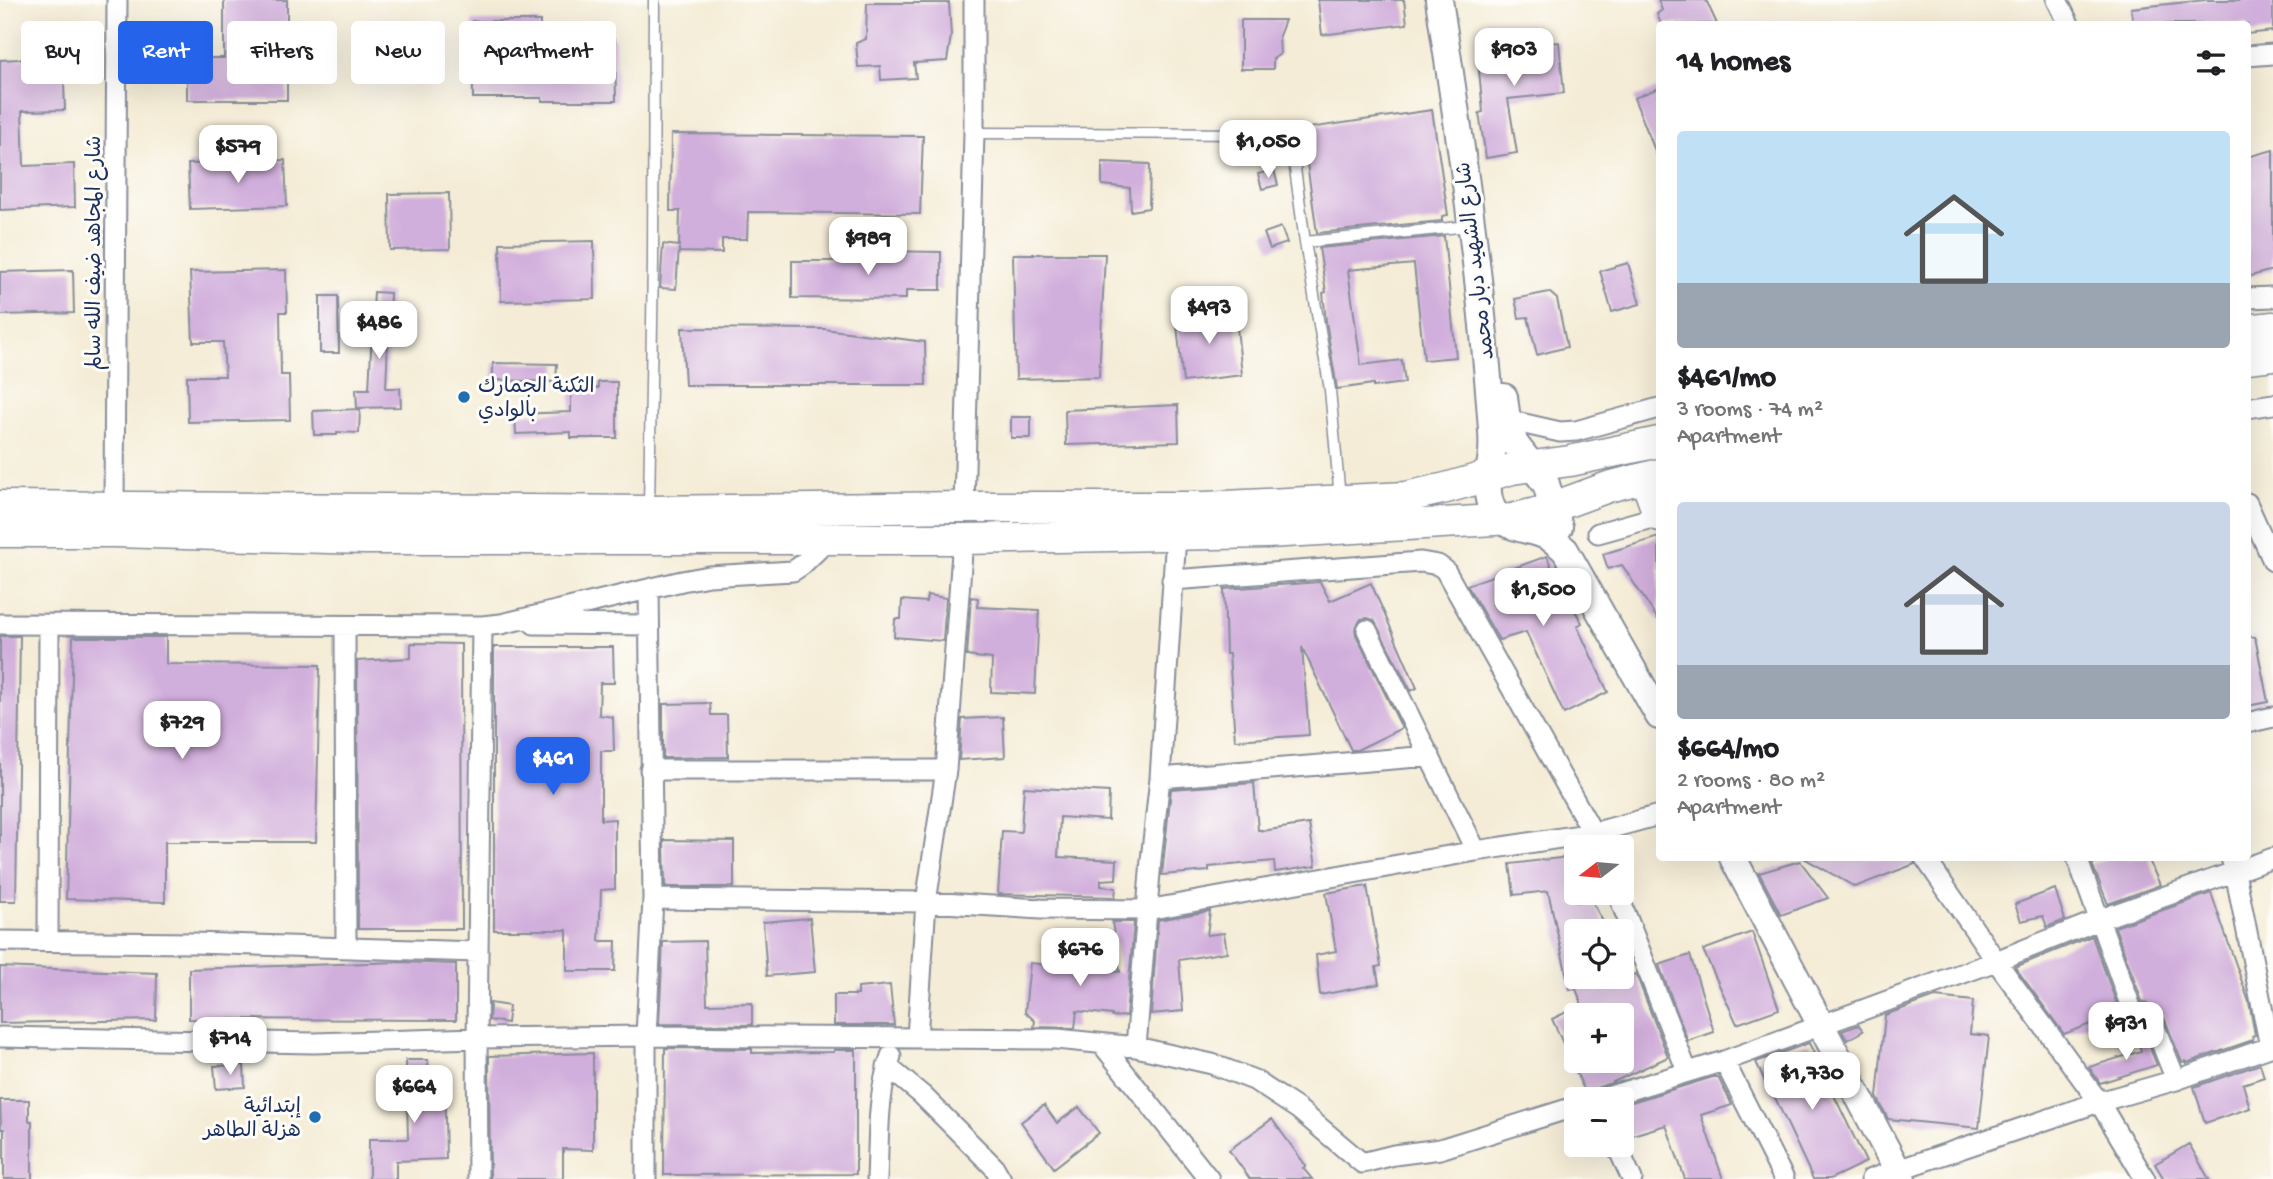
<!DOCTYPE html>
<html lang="en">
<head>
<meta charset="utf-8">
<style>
  body { margin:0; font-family:"Gochi Hand","Playpen Sans Arabic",sans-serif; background:#f2f2f2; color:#202124; height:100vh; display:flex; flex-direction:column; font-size:26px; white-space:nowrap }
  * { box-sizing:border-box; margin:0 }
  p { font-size:23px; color:#757577 }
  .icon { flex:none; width:38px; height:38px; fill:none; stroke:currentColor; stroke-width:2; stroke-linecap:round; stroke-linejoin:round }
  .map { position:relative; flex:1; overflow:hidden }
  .panel { position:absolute; left:1656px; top:21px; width:595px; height:840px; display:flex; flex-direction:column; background:#fff; border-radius:7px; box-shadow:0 7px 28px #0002 }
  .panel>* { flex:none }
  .guide { position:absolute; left:21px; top:21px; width:665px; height:63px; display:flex; gap:14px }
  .needle { width:46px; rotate:254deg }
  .tools { position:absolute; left:1564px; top:835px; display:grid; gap:14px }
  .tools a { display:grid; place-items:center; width:70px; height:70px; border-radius:7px; background:#fff; box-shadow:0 7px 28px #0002; font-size:35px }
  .price { position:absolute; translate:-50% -60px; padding:0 16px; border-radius:14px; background:#fff; color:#222; font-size:23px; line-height:46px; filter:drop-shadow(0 2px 4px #0008) }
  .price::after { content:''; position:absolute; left:50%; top:42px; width:21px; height:16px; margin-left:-10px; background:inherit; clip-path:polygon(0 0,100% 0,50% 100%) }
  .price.active { background:#2563eb; color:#fff }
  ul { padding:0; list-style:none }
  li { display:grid; align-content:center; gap:14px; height:371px; padding:0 21px }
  li span { display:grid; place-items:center; height:217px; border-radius:7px; color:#555 }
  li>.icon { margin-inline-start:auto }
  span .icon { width:126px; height:126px; fill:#fffc; stroke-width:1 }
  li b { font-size:30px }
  h2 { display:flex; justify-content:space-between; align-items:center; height:84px; padding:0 21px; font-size:30px }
  .chip { padding:0 24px; border-radius:7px; background:#fff; box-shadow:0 7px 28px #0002; font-size:24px; line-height:63px }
  .chip.active { background:#2563eb; color:#fff }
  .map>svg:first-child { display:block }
  .building { fill:#d1afdc }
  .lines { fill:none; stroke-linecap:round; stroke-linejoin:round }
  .lane-casing { stroke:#888e9a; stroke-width:13 }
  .street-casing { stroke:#888e9a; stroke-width:23 }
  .secondary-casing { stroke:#888e9a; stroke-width:30 }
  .primary-casing { stroke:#888e9a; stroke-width:33 }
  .lane { stroke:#fff; stroke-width:10 }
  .street { stroke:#fff; stroke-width:19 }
  .secondary { stroke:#fff; stroke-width:26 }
  .primary { stroke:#fff; stroke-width:30 }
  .poi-dot { fill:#1f6fb2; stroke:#fdfcf7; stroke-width:2.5 }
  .labels { text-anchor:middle; stroke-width:6; stroke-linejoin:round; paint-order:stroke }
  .street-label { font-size:21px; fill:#1b2f5e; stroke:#fdfcf7 }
  .poi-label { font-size:21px; fill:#1b2f5e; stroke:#fdfcf7; text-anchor:start }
</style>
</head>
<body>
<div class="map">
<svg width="2273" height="1179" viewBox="0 0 2273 1179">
  <rect width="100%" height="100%" fill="#fdfcf7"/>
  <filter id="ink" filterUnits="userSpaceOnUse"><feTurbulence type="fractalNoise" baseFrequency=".0143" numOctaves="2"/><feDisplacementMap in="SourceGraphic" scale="14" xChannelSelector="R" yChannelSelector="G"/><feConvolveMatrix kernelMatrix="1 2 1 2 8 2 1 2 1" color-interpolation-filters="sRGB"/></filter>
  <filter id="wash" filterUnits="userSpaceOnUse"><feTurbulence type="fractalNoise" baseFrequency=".00686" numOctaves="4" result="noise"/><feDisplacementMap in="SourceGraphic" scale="28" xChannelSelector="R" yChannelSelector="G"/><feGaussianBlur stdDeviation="1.57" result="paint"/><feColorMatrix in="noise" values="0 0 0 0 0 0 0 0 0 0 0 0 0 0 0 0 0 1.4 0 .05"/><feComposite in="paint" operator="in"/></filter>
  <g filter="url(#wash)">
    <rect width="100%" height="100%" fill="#f4ecd6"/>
    <g id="blocks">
      <path class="building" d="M224,0H287V100H187V58H224Z
        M1318,0H1404L1407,24L1322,35Z
        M1658,0H1706L1717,24H1661L1657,14L1662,10Z
        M2206,0H2273V31L2247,34V24H2133L2131,8Z
        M867,3H949L951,36L947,61L914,63L916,78L881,80L880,66L858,67L856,43L866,39Z
        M1241,20H1285L1279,36L1280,54L1273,59V69H1241Z
        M472,21H540V36H571V39L615,38L616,101H542V98H473Z
        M1559,42L1564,93L1508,99L1517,153L1486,158L1479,113L1483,112L1477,50Z
        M63,57L65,110L22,111L24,166L74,164L75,207L0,210V60Z
        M1659,88V158H1658L1634,98Z
        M1432,110L1448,215L1442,216V221L1317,233L1302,129Z
        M671,134L923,136L920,214L748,212L747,239H722V253L679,252V248L676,289L660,288L663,244L679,246L680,211H670Z
        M2273,150V270L2247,277V157Z
        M285,160L287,206L190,209L188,164Z
        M1102,162L1150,164L1149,208L1131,211L1130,188L1102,185Z
        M1274,170L1278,185L1262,189L1258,174Z
        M449,193L450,249L390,250L389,194Z
        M1281,227L1287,243L1270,249L1264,233Z
        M1444,236L1456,357L1424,360L1414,264L1348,270L1361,365L1402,360L1405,383L1373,387V384L1337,389L1326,321L1323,293L1326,292L1319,248Z
        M594,241L595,299L501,301L500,243Z
        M877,251L941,252V290H906V299L792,298V261H877Z
        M1013,254H1105L1099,377L1016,379Z
        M1628,263L1640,304L1612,312L1600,271Z
        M73,270L74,313L0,315V272Z
        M286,270L287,312H280L281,375H289L290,420L188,422L187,376H225L223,342H193L190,272Z
        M374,292L390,293L386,388H400L401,407L357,408L356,389H369Z
        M1549,292L1557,299L1567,347L1537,355L1528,317L1519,318L1515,299Z
        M320,296H338L339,353H320Z
        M1235,309L1242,375L1183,382L1176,316Z
        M682,328L824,329L925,342L926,385H685Z
        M493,363L557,364L556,382L493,380Z
        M598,382H617V438H571V432L516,434L515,414L571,412V388H598Z
        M1178,405L1179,442L1066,445L1065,410Z
        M360,409L359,433L337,432V435H314L313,411Z
        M1011,417H1031V438H1011Z
        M1659,537V621L1622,565L1608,569L1603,554Z
        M1547,556L1560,590L1562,588L1582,623L1577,626L1608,692L1564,714L1526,632L1499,640L1467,585Z
        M1320,582L1330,601L1371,583L1417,688L1411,691L1374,620L1368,618L1361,619L1355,629L1356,635L1402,728L1357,750H1351L1302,647L1309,735L1235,740L1229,654H1226L1224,589Z
        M927,595L946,598L943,641L894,637L895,619H901L902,600L926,602Z
        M971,597L978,598L977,607L1039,610L1035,694L991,692L992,659L967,656Z
        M0,636H20L16,901H0Z
        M73,637H166V664L320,665L316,842H165V902L66,899Z
        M2247,637H2255L2268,702L2247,706Z
        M411,643L461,644L462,929H358L357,661L411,658Z
        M494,647H613L614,683H600L599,715L613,717L614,751H601V820L615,819V889L601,890L599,941H616L615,971H567V930H494Z
        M710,703L711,715H727L728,757L663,758V704Z
        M1003,717L1005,757L959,760L962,719Z
        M1254,783L1258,830H1262V831L1309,824L1316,866L1275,872L1274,861L1209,867V871L1162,875L1171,789Z
        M1024,787L1109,792L1108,820L1060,817L1058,857L1117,860L1116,879L1101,880V886L1116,888L1115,897L998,894L1002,831L1021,832Z
        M664,840L734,841V887H665Z
        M1577,856V902L1591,899L1608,931H1577V976H1628L1636,974L1668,1057L1611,1083L1596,1088L1586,1094L1552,1019L1577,1007V1060H1622V1015H1586L1576,989L1570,990L1548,891L1514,895L1510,864Z
        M1804,858H1913L1915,864L1855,887Z
        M2108,858H2148L2160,885L2108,904L2092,864Z
        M1800,861L1828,898L1781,915L1759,873Z
        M1367,886L1381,966L1376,967L1379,984L1320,995L1316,955L1336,951L1326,893Z
        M2055,889L2065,920L2047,927L2043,916L2021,921L2015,904Z
        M2211,893L2249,1002L2255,1035L2252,1036L2253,1040L2186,1063V1061L2182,1062L2163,1015L2157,1009L2142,1001L2115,927Z
        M1210,911L1207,935L1224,933L1227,952L1179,960L1183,1011L1151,1014L1158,920Z
        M810,918L815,972L767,976L763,922Z
        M1112,922H1134L1126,1016L1112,1017V1015L1077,1011L1075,1028L1034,1027L1035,1021L1025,1012L1030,963L1120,972Z
        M1752,932L1779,1009L1737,1024L1703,950Z
        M2092,936L2120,1013L2064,1034L2015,967Z
        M705,941L707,1004L752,1003V1025L659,1024L663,942Z
        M1690,955L1714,1032L1688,1041L1659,965Z
        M401,962L456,964V1020L189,1019V969Z
        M0,967L157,973L156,1020L0,1023Z
        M890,985L894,1025H834V995H858V988Z
        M1935,997L1973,1001L1970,1034L1989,1036L1979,1128L1888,1119L1877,1097L1885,1015Z
        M490,1003L509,1006L507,1023L489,1020Z
        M2133,1024L2142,1029L2157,1065L2100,1083L2089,1067L2141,1051Z
        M1859,1025L1863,1031L1847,1040L1842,1031Z
        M1809,1043L1866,1162L1830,1179H1813L1771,1089L1769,1090L1756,1062Z
        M665,1048L752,1049V1053L834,1052V1050H856V1174L664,1175Z
        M593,1053V1150L563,1149V1179H490L489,1056Z
        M406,1060H428L429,1077L444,1076L446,1159L396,1161V1179H369V1139H408Z
        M2260,1064L2264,1077L2243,1084L2250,1108L2205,1123L2194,1087Z
        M244,1065L245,1087L216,1089L214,1066Z
        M1713,1077H1718L1732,1105L1701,1115L1723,1179H1685L1666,1125L1626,1137L1622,1125V1105Z
        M0,1100H29V1121H32V1179H4V1129H1Z
        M1044,1105L1057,1123L1079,1107L1099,1133L1054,1168L1021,1122Z
        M1272,1119L1306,1166L1303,1168L1312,1179H1250L1229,1150Z
        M2189,1144L2209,1179H2164L2155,1164Z"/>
    </g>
  </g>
  <g filter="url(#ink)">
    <use href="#blocks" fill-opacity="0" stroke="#888e9a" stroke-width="2"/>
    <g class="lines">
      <g class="lane-casing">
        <path id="lane" d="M974,133L1273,134C1287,135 1289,141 1293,154L1305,242L1330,390L1340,498
          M1305,242L1470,226
          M649,507L653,261L654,0"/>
      </g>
      <g class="street-casing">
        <path id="street" d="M2057,0L2069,24
          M2247,56L2273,54
          M2247,298L2273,297
          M2247,408L2273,404
          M1507,420L1560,432L1576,431L1659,408
          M2247,503L2273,561
          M114,506L117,0
          M964,507L974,133V0
          M1598,533L1659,516
          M1172,580L1421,562L1438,565L1445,570L1593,833L1599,847
          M0,624L482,626L501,624L682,581L709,576L793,571L802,565L830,538
          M534,624L649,625
          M345,627L346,948
          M1367,630L1476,851
          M2247,723L2273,717
          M650,770H946
          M1160,778L1430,756
          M1925,858L1996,961L2099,1102L2145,1179
          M2077,858L2132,1010L2152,1020L2176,1080
          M1617,892L1687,1071
          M653,899L926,902L1041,909L1147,910L1476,851L1593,833L1659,815
          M0,941L193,943L478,952
          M48,941L49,625
          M0,1037L314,1043L477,1038L646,1036L1057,1039L1136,1047L1212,1064L1254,1080L1298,1109L1362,1163L1394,1155L1440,1149L1577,1106
          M917,1038L926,902L946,770L963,539
          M1102,1044L1209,1179
          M1136,1047L1151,860L1160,778L1176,536
          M1724,1061L1784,1179
          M887,1066L922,1095L994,1167L1001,1179
          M1600,1099L1724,1061L1996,961L2101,919L2273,858
          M1616,1144L1632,1179
          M478,1179L477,1038L482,626
          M646,1179V1036L653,899L649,589
          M877,1179C879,1137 877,1095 891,1056
          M1871,1179L2099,1102L2176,1080L2270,1047L2235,872L2231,858"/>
      </g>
      <g class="secondary-casing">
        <path id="secondary" d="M1439,0C1460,138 1481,277 1491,416C1492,428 1493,441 1492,453C1490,473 1483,491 1493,510C1505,530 1524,527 1544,535C1552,538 1558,544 1565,550L1659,716
          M1504,397L1507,420L1515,444L1546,484L1559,527
          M1733,858L1902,1179"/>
      </g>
      <g class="primary-casing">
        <path id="primary" d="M2247,330L2273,327
          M2247,358L2273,355
          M1645,478L1659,516
          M0,506L649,511L964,507H1205L1406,497L1446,488L1512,469L1570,461L1659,442
          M0,532H114L365,539H963L1267,533L1512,519L1540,512L1608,487L1659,474"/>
      </g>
      <use href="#lane" class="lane"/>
      <use href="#street" class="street"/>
      <use href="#secondary" class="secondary"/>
      <use href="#primary" class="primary"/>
    </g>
  </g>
  <g class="poi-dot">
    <circle cx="464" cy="397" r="7"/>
    <circle cx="315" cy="1117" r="7"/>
  </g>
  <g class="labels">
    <g class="street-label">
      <text transform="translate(93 253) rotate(-90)" y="7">شارع المجاهد ضيف الله سالم</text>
      <text transform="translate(1474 261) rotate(-97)" y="7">شارع الشهيد دبار محمد</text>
    </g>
    <g class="poi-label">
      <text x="478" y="392">الثكنة الجمارك<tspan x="478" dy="24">بالوادي</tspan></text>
      <text x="301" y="1112" text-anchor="end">إبتدائية<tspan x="301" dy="24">هزلة الطاهر</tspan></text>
    </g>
  </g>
</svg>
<div class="tools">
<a><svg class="needle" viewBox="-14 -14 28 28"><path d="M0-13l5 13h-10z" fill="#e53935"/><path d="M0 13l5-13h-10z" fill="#757577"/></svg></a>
<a><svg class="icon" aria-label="locate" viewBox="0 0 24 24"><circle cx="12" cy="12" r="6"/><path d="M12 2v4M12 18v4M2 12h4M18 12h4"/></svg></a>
<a>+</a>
<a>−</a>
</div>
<b class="price" style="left:1514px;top:88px">$903</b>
<b class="price" style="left:1268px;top:180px">$1,050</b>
<b class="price" style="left:238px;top:185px">$579</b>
<b class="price" style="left:868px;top:277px">$989</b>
<b class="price" style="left:1209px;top:346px">$493</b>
<b class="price" style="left:379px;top:361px">$486</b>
<b class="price" style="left:1543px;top:628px">$1,500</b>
<b class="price" style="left:182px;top:761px">$729</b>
<b class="price active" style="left:553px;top:797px">$461</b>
<b class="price" style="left:1080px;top:988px">$676</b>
<b class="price" style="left:2126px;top:1062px">$931</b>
<b class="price" style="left:230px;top:1077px">$714</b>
<b class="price" style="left:1812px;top:1112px">$1,730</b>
<b class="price" style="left:414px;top:1125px">$664</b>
<div class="guide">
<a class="chip">Buy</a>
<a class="chip active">Rent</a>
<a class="chip">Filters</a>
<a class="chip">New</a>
<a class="chip">Apartment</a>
</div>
<section class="panel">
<h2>14 homes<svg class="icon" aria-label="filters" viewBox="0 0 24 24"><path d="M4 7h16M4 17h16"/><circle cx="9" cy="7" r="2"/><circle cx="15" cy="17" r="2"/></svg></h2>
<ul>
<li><span style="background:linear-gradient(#bfe0f5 70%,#9aa5b1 0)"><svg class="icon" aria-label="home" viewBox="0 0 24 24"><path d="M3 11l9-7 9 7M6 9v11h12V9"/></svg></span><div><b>$461/mo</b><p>3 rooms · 74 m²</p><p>Apartment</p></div></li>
<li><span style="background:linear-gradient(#c9d6e8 75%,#9aa5b1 0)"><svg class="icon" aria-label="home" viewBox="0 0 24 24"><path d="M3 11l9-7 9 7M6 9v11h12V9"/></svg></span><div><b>$664/mo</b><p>2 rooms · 80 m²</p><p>Apartment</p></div></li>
</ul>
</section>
</div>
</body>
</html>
